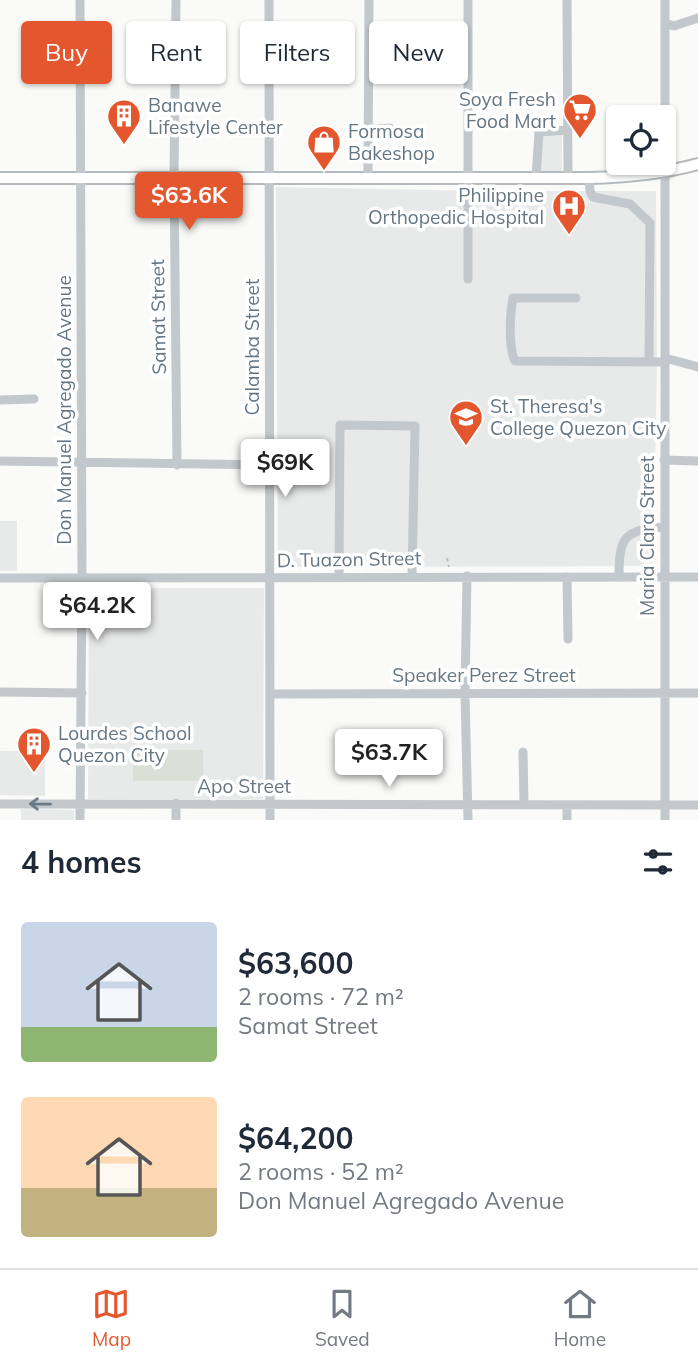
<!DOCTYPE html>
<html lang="en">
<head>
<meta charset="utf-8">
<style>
  body { margin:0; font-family:Mulish,sans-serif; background:#f2f2f3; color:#1f2937; height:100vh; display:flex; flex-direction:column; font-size:26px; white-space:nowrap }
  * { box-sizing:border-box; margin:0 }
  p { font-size:23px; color:#747a83 }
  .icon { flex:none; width:38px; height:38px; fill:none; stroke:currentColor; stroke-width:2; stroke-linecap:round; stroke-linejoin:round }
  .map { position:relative; height:820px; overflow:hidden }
  .panel { display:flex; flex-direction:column; background:#fff; flex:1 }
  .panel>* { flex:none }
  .hud { position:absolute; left:21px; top:21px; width:656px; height:63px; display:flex; gap:14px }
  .buttons { position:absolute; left:606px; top:105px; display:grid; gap:14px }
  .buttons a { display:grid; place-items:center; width:70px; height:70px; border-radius:7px; background:#fff; box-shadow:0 2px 5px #0004; font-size:35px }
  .price { position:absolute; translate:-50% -60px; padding:0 16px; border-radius:7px; background:#fff; color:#222; font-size:23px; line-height:46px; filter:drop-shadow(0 2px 4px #0008) }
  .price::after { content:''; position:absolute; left:50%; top:42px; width:21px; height:16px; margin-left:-10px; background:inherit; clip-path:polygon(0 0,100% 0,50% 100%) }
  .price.active { background:#e4572e; color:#fff }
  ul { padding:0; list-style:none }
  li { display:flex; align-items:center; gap:21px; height:175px; padding:0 21px }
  li span { display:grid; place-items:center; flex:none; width:196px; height:140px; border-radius:7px; color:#555 }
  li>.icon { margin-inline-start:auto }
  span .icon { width:84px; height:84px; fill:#fffc; stroke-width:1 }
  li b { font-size:30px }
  h2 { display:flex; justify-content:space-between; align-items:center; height:84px; padding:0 21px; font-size:30px }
  .tag { padding:0 24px; border-radius:7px; background:#fff; box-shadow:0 2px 5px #0004; font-size:24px; line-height:63px }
  .tag.active { background:#e4572e; color:#fff }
  .tab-bar { display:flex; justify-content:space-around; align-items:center; height:98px; border-top:2px solid #e0e1e3; background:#fff; font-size:19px; color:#747a83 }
  .tab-bar a { display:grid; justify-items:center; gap:4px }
  .tab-bar .active { color:#e4572e }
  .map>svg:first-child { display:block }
  .built { fill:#e8e9e9 }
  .green { fill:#dadfd7 }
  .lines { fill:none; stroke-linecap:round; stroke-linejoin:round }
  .major-casing { stroke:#b5babe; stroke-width:14 }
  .path { stroke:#bbbfc2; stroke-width:2; stroke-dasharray:3.5 3.5; stroke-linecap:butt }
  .minor { stroke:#c3c8cc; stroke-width:9 }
  .major { stroke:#fff; stroke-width:10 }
  .oneway { stroke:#6a7a87 }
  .labels { text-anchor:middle; stroke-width:7; stroke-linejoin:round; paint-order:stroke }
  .poi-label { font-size:19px; fill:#657683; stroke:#fff; text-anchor:start }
  .street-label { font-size:19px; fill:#657683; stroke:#fff }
</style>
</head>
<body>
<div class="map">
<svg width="698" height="820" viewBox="0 0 698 820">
  <rect width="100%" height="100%" fill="#fafaf8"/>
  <path class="built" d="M536,127H562V171H535Z
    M276,187L482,191H656L657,365L653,566L278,567Z
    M0,521H17V571H0Z
    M89,588H264L263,799H88Z
    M45,750V796L0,795V751Z
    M21,809L74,810V820H21Z"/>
  <path class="green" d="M133,750H203V781H133Z"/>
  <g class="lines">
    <g class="major-casing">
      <path id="major" d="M0,178H589C627,177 662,174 698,164"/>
    </g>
    <path class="path" d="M447,558L449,567"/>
    <path class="minor" d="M176,0L174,178L177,465
      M269,0L270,820
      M468,0V279
      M567,0L568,178
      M665,23L674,26L698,18
      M80,45L91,47L103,55
      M368,129L390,128
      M629,177L630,163
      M368,178L369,0
      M536,178L539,132L568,130
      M589,178L590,191L593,197L630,204L650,223
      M576,298H513C510,313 508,348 515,361L665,362
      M665,358L698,367
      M649,361L650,223
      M0,400L34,399
      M664,460L698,461
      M0,461L270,465
      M467,576L465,693L468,820
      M339,577L340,425L415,426L412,576
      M567,577L568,639
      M619,577C619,537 624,530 664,527
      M0,578L698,577
      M0,692L82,693
      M270,694L698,693
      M523,752L524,804
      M176,803V820
      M0,804L698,805
      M567,805V820
      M80,820L82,578L80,0
      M665,820V0"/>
    <use href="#major" class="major"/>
  </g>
  <defs><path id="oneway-shaft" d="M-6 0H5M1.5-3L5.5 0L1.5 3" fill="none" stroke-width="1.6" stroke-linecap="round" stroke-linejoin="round" transform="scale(1.75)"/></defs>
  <use class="oneway" href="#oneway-shaft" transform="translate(40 804) rotate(-179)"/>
  <defs>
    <g id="supermarket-pin" transform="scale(1.75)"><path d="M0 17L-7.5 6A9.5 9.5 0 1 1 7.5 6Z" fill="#e4572e" stroke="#fff"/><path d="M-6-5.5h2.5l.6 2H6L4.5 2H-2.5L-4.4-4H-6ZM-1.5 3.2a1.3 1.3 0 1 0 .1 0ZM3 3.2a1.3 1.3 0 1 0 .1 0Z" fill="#fff"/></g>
    <g id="building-pin" transform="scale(1.75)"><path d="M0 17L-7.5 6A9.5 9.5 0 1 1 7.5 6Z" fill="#e4572e" stroke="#fff"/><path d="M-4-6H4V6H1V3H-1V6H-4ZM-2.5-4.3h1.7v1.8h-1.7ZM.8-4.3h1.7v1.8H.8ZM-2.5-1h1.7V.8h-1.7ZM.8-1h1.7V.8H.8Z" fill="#fff"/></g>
    <g id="shop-pin" transform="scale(1.75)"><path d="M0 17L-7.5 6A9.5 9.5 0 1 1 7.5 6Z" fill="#e4572e" stroke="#fff"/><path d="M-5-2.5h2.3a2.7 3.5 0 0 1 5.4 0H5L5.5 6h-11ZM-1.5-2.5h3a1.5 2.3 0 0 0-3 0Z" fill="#fff"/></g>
    <g id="hospital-pin" transform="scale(1.75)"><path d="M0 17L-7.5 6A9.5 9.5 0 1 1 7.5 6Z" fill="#e4572e" stroke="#fff"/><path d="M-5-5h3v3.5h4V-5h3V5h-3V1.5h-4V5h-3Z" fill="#fff"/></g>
    <g id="school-pin" transform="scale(1.75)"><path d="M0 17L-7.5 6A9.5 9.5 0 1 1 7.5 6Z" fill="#e4572e" stroke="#fff"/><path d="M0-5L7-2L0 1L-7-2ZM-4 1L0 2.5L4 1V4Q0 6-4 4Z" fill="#fff"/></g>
  </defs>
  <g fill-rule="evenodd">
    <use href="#supermarket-pin" x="580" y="110"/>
    <use href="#building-pin" x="124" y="116"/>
    <use href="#shop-pin" x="324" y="142"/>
    <use href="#hospital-pin" x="569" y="206"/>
    <use href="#school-pin" x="466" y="417"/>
    <use href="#building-pin" x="34" y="744"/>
  </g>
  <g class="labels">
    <g class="poi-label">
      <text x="556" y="106" text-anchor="end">Soya Fresh<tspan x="556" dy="22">Food Mart</tspan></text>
      <text x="148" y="112">Banawe<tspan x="148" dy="22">Lifestyle Center</tspan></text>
      <text x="348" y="138">Formosa<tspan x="348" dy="22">Bakeshop</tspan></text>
      <text x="544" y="202" text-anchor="end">Philippine<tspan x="544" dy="22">Orthopedic Hospital</tspan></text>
      <text x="490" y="413">St. Theresa's<tspan x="490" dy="22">College Quezon City</tspan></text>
      <text x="58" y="740">Lourdes School<tspan x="58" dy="22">Quezon City</tspan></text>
    </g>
    <g class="street-label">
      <text transform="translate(158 317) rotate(-91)" y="7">Samat Street</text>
      <text transform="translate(252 347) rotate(-90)" y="7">Calamba Street</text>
      <text transform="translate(64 410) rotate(-90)" y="7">Don Manuel Agregado Avenue</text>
      <text transform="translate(647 536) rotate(-90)" y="7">Maria Clara Street</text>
      <text transform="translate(349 559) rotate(-1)" y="7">D. Tuazon Street</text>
      <text x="484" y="682">Speaker Perez Street</text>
      <text x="244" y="793">Apo Street</text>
    </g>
  </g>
</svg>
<div class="buttons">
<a><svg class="icon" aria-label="locate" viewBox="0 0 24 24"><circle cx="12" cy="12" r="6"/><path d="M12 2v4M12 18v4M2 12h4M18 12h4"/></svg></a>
</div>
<b class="price active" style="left:189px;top:232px">$63.6K</b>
<b class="price" style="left:285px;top:499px">$69K</b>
<b class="price" style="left:97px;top:642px">$64.2K</b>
<b class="price" style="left:389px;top:789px">$63.7K</b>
<div class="hud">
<a class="tag active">Buy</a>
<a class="tag">Rent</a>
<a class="tag">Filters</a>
<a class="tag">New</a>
</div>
</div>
<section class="panel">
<h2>4 homes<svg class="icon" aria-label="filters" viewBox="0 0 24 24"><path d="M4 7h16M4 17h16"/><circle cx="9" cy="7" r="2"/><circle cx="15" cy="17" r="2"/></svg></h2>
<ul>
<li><span style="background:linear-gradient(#c9d6e8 75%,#8fb573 0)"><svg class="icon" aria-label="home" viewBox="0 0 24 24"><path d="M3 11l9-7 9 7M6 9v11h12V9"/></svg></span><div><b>$63,600</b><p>2 rooms · 72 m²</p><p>Samat Street</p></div></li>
<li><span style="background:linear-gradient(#ffd9b3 65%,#c2b280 0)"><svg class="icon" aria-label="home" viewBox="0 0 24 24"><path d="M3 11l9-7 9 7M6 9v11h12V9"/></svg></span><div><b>$64,200</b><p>2 rooms · 52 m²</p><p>Don Manuel Agregado Avenue</p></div></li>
</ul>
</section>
<nav class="tab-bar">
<a class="active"><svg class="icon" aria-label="map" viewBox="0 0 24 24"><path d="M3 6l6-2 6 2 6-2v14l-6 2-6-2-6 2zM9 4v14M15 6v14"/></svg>Map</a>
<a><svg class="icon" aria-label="saved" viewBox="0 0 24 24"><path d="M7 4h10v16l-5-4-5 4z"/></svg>Saved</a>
<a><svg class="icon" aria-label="home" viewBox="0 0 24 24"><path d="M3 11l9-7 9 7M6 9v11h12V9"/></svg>Home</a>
</nav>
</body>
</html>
